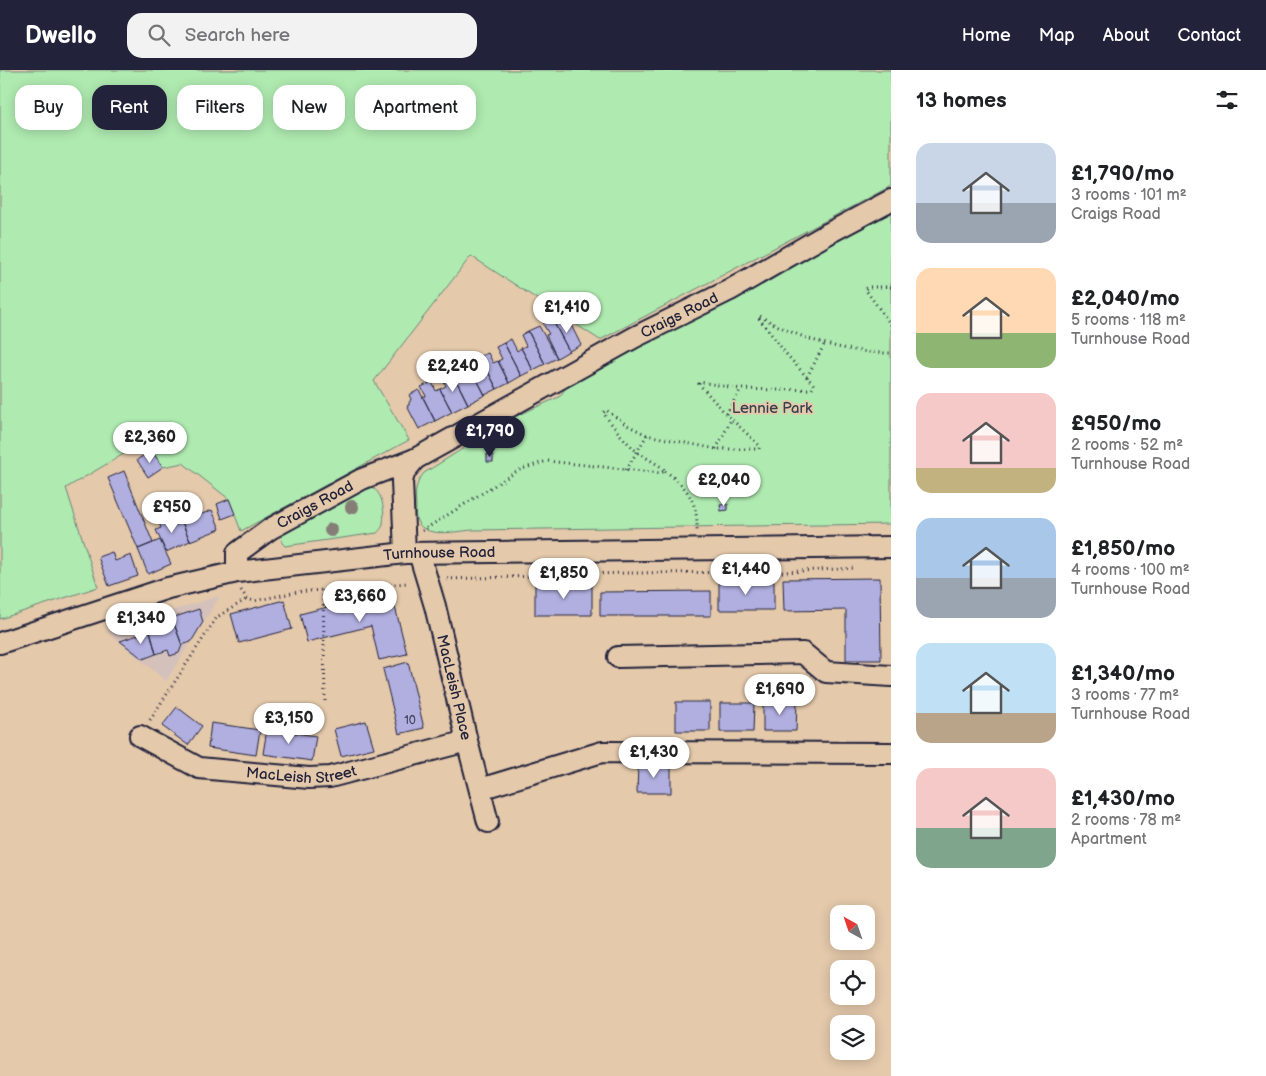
<!DOCTYPE html>
<html lang="en">
<head>
<meta charset="utf-8">
<style>
  body { margin:0; font-family:"Balsamiq Sans",sans-serif; background:#f2f2f2; color:#202124; height:100vh; display:flex; flex-direction:column; font-size:19px; white-space:nowrap }
  * { box-sizing:border-box; margin:0 }
  p { font-size:16px; color:#757577 }
  .icon { flex:none; width:28px; height:28px; fill:none; stroke:currentColor; stroke-width:2; stroke-linecap:round; stroke-linejoin:round }
  .map { position:relative; flex:1; overflow:hidden }
  .side { display:flex; flex-direction:column; background:#fff; width:375px }
  .side>* { flex:none }
  .guide { position:absolute; left:15px; top:15px; width:475px; height:45px; display:flex; gap:10px }
  .needle { width:32px; rotate:320deg }
  .buttons { position:absolute; left:830px; top:835px; display:grid; gap:10px }
  .buttons a { display:grid; place-items:center; width:45px; height:45px; border-radius:10px; background:#fff; box-shadow:0 2px 12px #0003; font-size:25px }
  .price { position:absolute; translate:-50% -42px; padding:0 11px; border-radius:18px; background:#fff; color:#222; font-size:16px; line-height:32px; filter:drop-shadow(0 1px 2px #0008) }
  .price::after { content:''; position:absolute; left:50%; top:30px; width:15px; height:11px; margin-left:-8px; background:inherit; clip-path:polygon(0 0,100% 0,50% 100%) }
  .price.active { background:#22223b; color:#fff }
  ul { padding:0; list-style:none }
  li { display:flex; align-items:center; gap:15px; height:125px; padding:0 25px }
  li span { display:grid; place-items:center; flex:none; width:140px; height:100px; border-radius:15px; color:#555 }
  li>.icon { margin-inline-start:auto }
  span .icon { width:60px; height:60px; fill:#fffc; stroke-width:1 }
  li b { font-size:21px }
  h2 { display:flex; justify-content:space-between; align-items:center; height:60px; padding:0 25px; font-size:21px }
  .chip { padding:0 18px; border-radius:15px; background:#fff; box-shadow:0 2px 12px #0003; font-size:18px; line-height:45px }
  .chip.active { background:#22223b; color:#fff }
  header { display:flex; align-items:center; gap:30px; box-sizing:border-box; height:70px; padding:0 25px; background:#22223b; color:#fff }
  header strong { font-size:24px }
  nav { display:flex; gap:28px; margin-inline-start:auto; font-size:18px }
  .search { width:350px; height:45px; background:#f2f2f2; display:flex; align-items:center; gap:12px; box-sizing:border-box; padding:0 18px; border-radius:15px; color:#757577; font-size:19px }
  main { display:flex; flex:1; min-height:0 }
  .map>svg:first-child { display:block }
  .built { fill:#d5c1bb }
  .green { fill:#afeab0; stroke:#688676 }
  .building { fill:#b1afe0; stroke:#22223b }
  .lines { fill:none; stroke-linecap:round; stroke-linejoin:round }
  .minor-casing { stroke:#22223b; stroke-width:24 }
  .path { stroke:#22223b; stroke-width:3; stroke-dasharray:1 4; stroke-linecap:butt }
  .minor { stroke:#e4c9ab; stroke-width:20 }
  .tree { fill:#857e77 }
  .labels { text-anchor:middle; stroke-width:4; stroke-linejoin:round; paint-order:stroke }
  .number-label { font-size:12px; fill:#464564 }
  .street-label { font-size:15px; fill:#22223b; stroke:#e4c9ab }
  .park-label { font-size:15px; fill:#37404d; stroke:#e4c9ab }
</style>
</head>
<body>
<header>
<strong>Dwello</strong>
<div class="search"><svg class="icon" aria-label="search" viewBox="0 0 24 24"><circle cx="10" cy="10" r="6"/><path d="M15 15l6 6"/></svg>Search here</div>
<nav><a>Home</a><a>Map</a><a>About</a><a>Contact</a></nav>
</header>
<main>
<div class="map">
<svg width="891" height="1006" viewBox="0 0 891 1006">
  <rect width="100%" height="100%" fill="#e4c9ab"/>
  <filter id="ink" filterUnits="userSpaceOnUse"><feTurbulence type="fractalNoise" baseFrequency=".02" numOctaves="2"/><feDisplacementMap in="SourceGraphic" scale="10" xChannelSelector="R" yChannelSelector="G"/><feConvolveMatrix kernelMatrix="1 2 1 2 8 2 1 2 1" color-interpolation-filters="sRGB"/></filter>
  <g filter="url(#ink)">
    <path class="built" d="M220,526L166,611L106,561Z"/>
    <path class="green" d="M0,0H891V116L600,270L471,186L374,311L409,370L241,461L229,429L183,393L163,397L151,380L144,372L66,418L98,517L0,549Z
      M891,143V454L473,460C456,461 422,470 416,448C415,444 416,440 416,436C415,422 415,414 424,403L512,348L559,327L569,314Z
      M371,417C383,422 385,442 383,453C383,457 380,460 377,463L285,476L282,473L281,463L365,418Z"/>
    <path class="building" d="M559,245L564,256L570,253L581,275L569,281L552,249Z
      M552,249L569,281L557,288L546,265L549,264L543,254Z
      M539,256L557,288L545,294L528,261Z
      M528,261L545,294L533,300L521,278L526,276L521,265Z
      M511,269L517,281L521,278L533,300L521,306L504,273Z
      M504,273L521,306L509,313L498,291L502,289L496,277Z
      M488,283L493,293L498,291L509,313L497,319L480,286Z
      M480,286L497,319L485,325L470,296L475,293L473,290Z
      M463,296L464,299L470,296L485,325L468,334L456,310L459,309L457,306L459,304L457,299Z
      M452,302L468,334L452,342L440,319L446,316L442,307Z
      M432,312L436,321L440,319L452,342L435,351L423,327L426,326L421,317Z
      M419,320L435,351L419,359L407,336L409,335V333L411,329L409,325Z
      M151,380L163,397L148,407L137,390Z
      M487,384L493,385V392H487Z
      M124,401L153,473L138,479L108,408Z
      M229,429L235,444L222,449L217,434Z
      M728,434V440L721,441L720,435Z
      M212,440L220,459L190,471L182,452Z
      M172,445L176,455L182,452L190,471L166,482L156,460L161,458L158,450Z
      M160,470L171,494L148,504L138,479Z
      M112,482L115,491L131,485L138,506L109,516L98,487Z
      M880,508L881,590H846V540L784,541L783,509Z
      M719,511H774V540H719Z
      M535,515H592V545H535Z
      M391,521L407,584L379,590L371,556L307,572L300,544Z
      M711,521V546H600V522Z
      M284,530L292,559L239,573L231,544Z
      M199,539L203,552L191,572L182,575L172,548Z
      M174,554L182,575L179,583L170,586L168,580L156,584L150,561Z
      M150,561L156,584L143,589L120,571Z
      M408,592L424,658L399,664L383,599Z
      M676,632H710V661H676Z
      M763,632H797L796,661H763Z
      M720,633H754L753,662H720Z
      M177,637L202,656L188,675L162,656Z
      M366,651L374,678L341,686L334,659Z
      M211,653L260,660L256,685L208,678Z
      M267,659L316,666L312,691L263,684Z
      M638,694H671V723H637Z"/>
    <g class="lines">
      <g class="minor-casing">
        <g id="minor">
          <path id="s1" d="M405,483L402,411L405,401L415,389L635,267L730,220L829,163L891,130"/>
          <path id="s2" d="M419,483L435,536L467,671L488,752"/>
          <path id="s3" d="M237,502V483L270,459L362,409L415,389"/>
          <path id="s4" d="M0,573L168,518L237,502L405,483L891,477"/>
          <path d="M618,587L803,583L826,602L891,606"/>
          <path id="s5" d="M140,666L199,698L309,708L330,707L467,671"/>
          <path d="M480,719L602,682L891,683"/>
        </g>
      </g>
      <path class="path" d="M891,217H868L865,219L891,255
        M807,307L825,273
        M726,344L741,319
        M716,379L731,350
        M626,400L647,365
        M665,401C688,417 698,433 697,461
        M422,461L519,400L547,391L661,403L665,401L663,398L637,382L622,367L603,343L606,340L627,355L647,365L716,379H759L760,376L726,344L699,314L700,312L741,319L780,320L812,319L814,315L787,285L758,247L760,246C799,269 845,283 891,283
        M447,509L626,503L782,502L855,498
        M241,520L247,529L254,531L297,522L408,513
        M323,520L325,631
        M150,650L217,547L247,529"/>
      <use href="#minor" class="minor"/>
    </g>
    <g class="tree">
      <circle cx="352" cy="437" r="7"/>
      <circle cx="331" cy="460" r="7"/>
    </g>
  </g>
  <g class="labels">
    <g class="number-label">
      <text x="410" y="654">10</text>
    </g>
    <g class="street-label">
      <text dy="5" stroke="none"><textPath href="#s1" startOffset="399">Craigs Road</textPath></text>
      <text dy="5" stroke="none"><textPath href="#s3" startOffset="111">Craigs Road</textPath></text>
      <text dy="5" stroke="none"><textPath href="#s4" startOffset="451">Turnhouse Road</textPath></text>
      <text dy="5" stroke="none"><textPath href="#s2" startOffset="139">MacLeish Place</textPath></text>
      <text dy="5" stroke="none"><textPath href="#s5" startOffset="170">MacLeish Street</textPath></text>
    </g>
    <g class="park-label">
      <text x="772" y="343">Lennie Park</text>
    </g>
  </g>
</svg>
<div class="buttons">
<a><svg class="needle" viewBox="-14 -14 28 28"><path d="M0-13l5 13h-10z" fill="#e53935"/><path d="M0 13l5-13h-10z" fill="#757577"/></svg></a>
<a><svg class="icon" aria-label="locate" viewBox="0 0 24 24"><circle cx="12" cy="12" r="6"/><path d="M12 2v4M12 18v4M2 12h4M18 12h4"/></svg></a>
<a><svg class="icon" aria-label="layers" viewBox="0 0 24 24"><path d="M12 4l9 5-9 5-9-5zM3 14l9 5 9-5"/></svg></a>
</div>
<b class="price" style="left:567px;top:264px">£1,410</b>
<b class="price" style="left:453px;top:323px">£2,240</b>
<b class="price active" style="left:490px;top:388px">£1,790</b>
<b class="price" style="left:150px;top:394px">£2,360</b>
<b class="price" style="left:724px;top:437px">£2,040</b>
<b class="price" style="left:172px;top:464px">£950</b>
<b class="price" style="left:746px;top:526px">£1,440</b>
<b class="price" style="left:564px;top:530px">£1,850</b>
<b class="price" style="left:360px;top:553px">£3,660</b>
<b class="price" style="left:141px;top:575px">£1,340</b>
<b class="price" style="left:780px;top:646px">£1,690</b>
<b class="price" style="left:289px;top:675px">£3,150</b>
<b class="price" style="left:654px;top:709px">£1,430</b>
<div class="guide">
<a class="chip">Buy</a>
<a class="chip active">Rent</a>
<a class="chip">Filters</a>
<a class="chip">New</a>
<a class="chip">Apartment</a>
</div>
</div>
<section class="side">
<h2>13 homes<svg class="icon" aria-label="filters" viewBox="0 0 24 24"><path d="M4 7h16M4 17h16"/><circle cx="9" cy="7" r="2"/><circle cx="15" cy="17" r="2"/></svg></h2>
<ul>
<li><span style="background:linear-gradient(#c9d6e8 60%,#9aa5b1 0)"><svg class="icon" aria-label="home" viewBox="0 0 24 24"><path d="M3 11l9-7 9 7M6 9v11h12V9"/></svg></span><div><b>£1,790/mo</b><p>3 rooms · 101 m²</p><p>Craigs Road</p></div></li>
<li><span style="background:linear-gradient(#ffd9b3 65%,#8fb573 0)"><svg class="icon" aria-label="home" viewBox="0 0 24 24"><path d="M3 11l9-7 9 7M6 9v11h12V9"/></svg></span><div><b>£2,040/mo</b><p>5 rooms · 118 m²</p><p>Turnhouse Road</p></div></li>
<li><span style="background:linear-gradient(#f6c9c9 75%,#c2b280 0)"><svg class="icon" aria-label="home" viewBox="0 0 24 24"><path d="M3 11l9-7 9 7M6 9v11h12V9"/></svg></span><div><b>£950/mo</b><p>2 rooms · 52 m²</p><p>Turnhouse Road</p></div></li>
<li><span style="background:linear-gradient(#a9c7e8 60%,#9aa5b1 0)"><svg class="icon" aria-label="home" viewBox="0 0 24 24"><path d="M3 11l9-7 9 7M6 9v11h12V9"/></svg></span><div><b>£1,850/mo</b><p>4 rooms · 100 m²</p><p>Turnhouse Road</p></div></li>
<li><span style="background:linear-gradient(#bfe0f5 70%,#b9a48a 0)"><svg class="icon" aria-label="home" viewBox="0 0 24 24"><path d="M3 11l9-7 9 7M6 9v11h12V9"/></svg></span><div><b>£1,340/mo</b><p>3 rooms · 77 m²</p><p>Turnhouse Road</p></div></li>
<li><span style="background:linear-gradient(#f6c9c9 60%,#7fa58c 0)"><svg class="icon" aria-label="home" viewBox="0 0 24 24"><path d="M3 11l9-7 9 7M6 9v11h12V9"/></svg></span><div><b>£1,430/mo</b><p>2 rooms · 78 m²</p><p>Apartment</p></div></li>
</ul>
</section>
</main>
</body>
</html>
